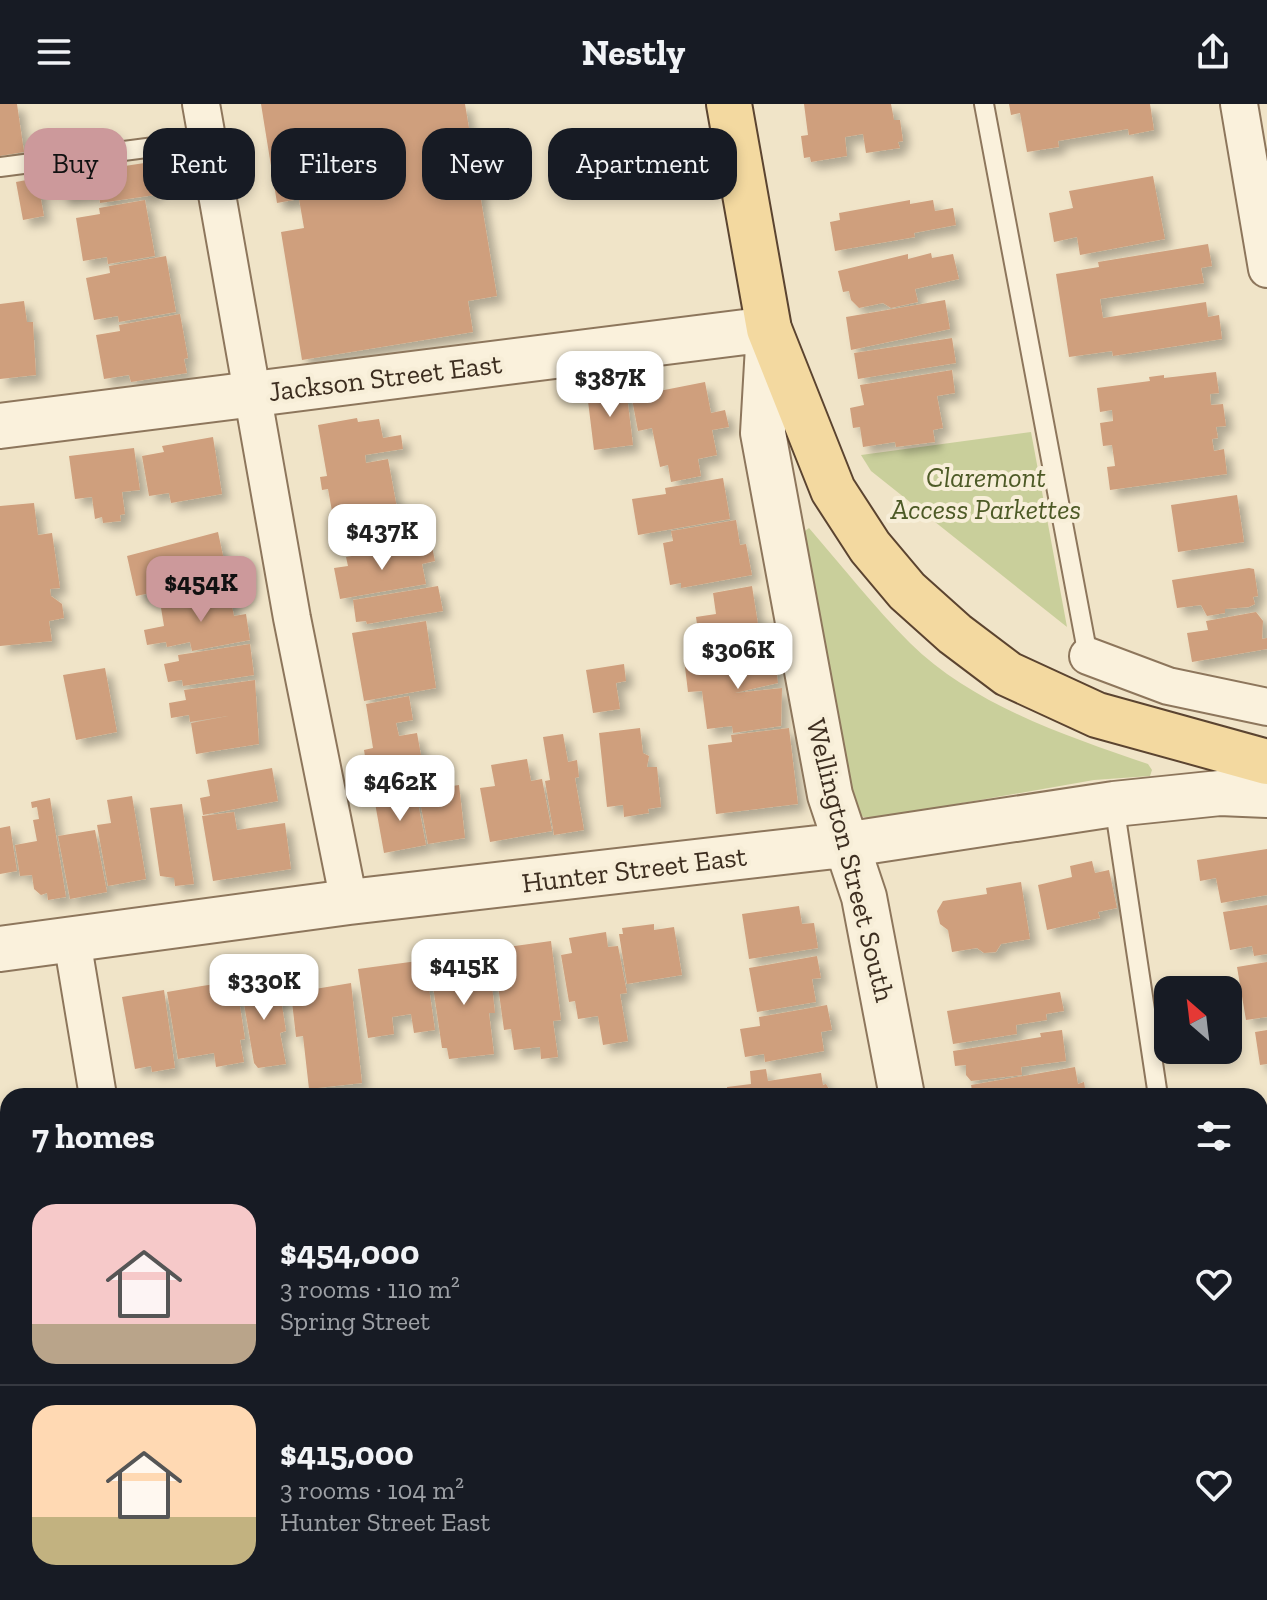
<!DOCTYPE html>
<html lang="en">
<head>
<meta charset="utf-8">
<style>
  body { margin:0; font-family:"Zilla Slab",serif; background:#242831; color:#f1f3f6; height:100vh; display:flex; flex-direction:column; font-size:30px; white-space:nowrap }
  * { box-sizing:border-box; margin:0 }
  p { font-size:26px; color:#9ea1a6 }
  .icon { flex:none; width:44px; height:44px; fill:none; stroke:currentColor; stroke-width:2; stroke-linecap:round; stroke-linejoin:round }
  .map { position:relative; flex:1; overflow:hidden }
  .drawer { position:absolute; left:0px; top:984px; width:1268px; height:512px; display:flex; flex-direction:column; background:#171b24; border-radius:24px 24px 0 0; box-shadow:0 4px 12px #0003 }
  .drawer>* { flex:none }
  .guide { position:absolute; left:24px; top:24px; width:800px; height:72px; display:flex; gap:16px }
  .needle { width:52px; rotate:332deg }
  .controls { position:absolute; left:1154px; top:872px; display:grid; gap:16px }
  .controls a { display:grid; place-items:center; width:88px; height:88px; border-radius:16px; background:#171b24; box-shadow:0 4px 12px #0003; font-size:40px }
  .price { position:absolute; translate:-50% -68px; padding:0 18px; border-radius:16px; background:#fff; color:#222; font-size:26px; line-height:52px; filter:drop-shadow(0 2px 4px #0008) }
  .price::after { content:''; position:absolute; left:50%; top:48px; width:24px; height:18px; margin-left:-12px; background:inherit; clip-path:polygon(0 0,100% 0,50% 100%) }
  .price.current { background:#cc999b; color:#111 }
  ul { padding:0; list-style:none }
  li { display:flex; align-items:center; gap:24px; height:200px; padding:0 32px }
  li+li { border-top:2px solid #363941 }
  li span { display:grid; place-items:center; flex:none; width:224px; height:160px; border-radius:24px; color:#555 }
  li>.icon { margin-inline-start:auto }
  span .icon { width:96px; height:96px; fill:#fffc; stroke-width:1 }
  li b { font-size:34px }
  h2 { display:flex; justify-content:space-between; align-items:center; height:96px; padding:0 32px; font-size:34px }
  .chip { padding:0 28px; border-radius:24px; background:#171b24; box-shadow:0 4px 12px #0003; font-size:28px; line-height:72px }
  .chip.current { background:#cc999b; color:#111 }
  header { display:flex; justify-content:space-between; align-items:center; height:104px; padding:0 32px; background:#171b24; font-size:36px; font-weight:700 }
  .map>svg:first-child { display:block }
  .green { fill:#c9cf9b }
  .building { fill:#cf9f7d; filter:url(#shadow) }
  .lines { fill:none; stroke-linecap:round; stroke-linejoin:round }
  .service-casing { stroke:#8d765c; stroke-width:22 }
  .minor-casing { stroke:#8d765c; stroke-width:40 }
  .tertiary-casing { stroke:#8d765c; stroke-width:48 }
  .primary-casing { stroke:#5b4430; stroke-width:48 }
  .service { stroke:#faf1dc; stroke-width:18 }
  .minor { stroke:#faf1dc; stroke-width:36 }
  .tertiary { stroke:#faf1dc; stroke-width:44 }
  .primary { stroke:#f3d9a0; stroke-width:44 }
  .labels { text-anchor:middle; stroke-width:8; stroke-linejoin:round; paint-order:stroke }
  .street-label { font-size:28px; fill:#3d2e20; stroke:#f7eed8 }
  .park-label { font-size:28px; font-style:italic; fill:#4d5a26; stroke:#f7eed8 }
</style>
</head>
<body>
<header><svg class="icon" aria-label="menu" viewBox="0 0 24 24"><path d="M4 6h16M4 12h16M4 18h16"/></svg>Nestly<svg class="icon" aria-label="share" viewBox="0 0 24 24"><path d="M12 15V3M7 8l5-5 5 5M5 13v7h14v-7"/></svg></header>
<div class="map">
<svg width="1267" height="1496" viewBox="0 0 1267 1496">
  <defs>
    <filter id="shadow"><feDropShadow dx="7" dy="7" stdDeviation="4" flood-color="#0004"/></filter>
  </defs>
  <rect width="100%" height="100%" fill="#f0e4c8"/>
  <path class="green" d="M1031,328L1067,523L871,367L861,351Z
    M809,424C842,462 874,503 910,539C973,601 1066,632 1148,660L1152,666L1150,672L1094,676L872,715L860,712L849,699L802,429Z"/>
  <path class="building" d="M0,0H17L24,48L0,52Z
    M261,0H465L497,192L468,197L473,228L302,256L281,128L304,124L299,95L277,99Z
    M804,0H891L894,16H900L903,37L898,38L900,44L866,49L863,30L845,33L847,52L811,58L810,53L804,54L801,32L808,31Z
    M1009,0H1150L1154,26L1129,31L1128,25L1058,37L1059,43L1027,48L1020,9L1011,11Z
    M151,58L155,91L100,99L99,90L62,95L59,72Z
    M1153,72L1165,135L1080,151L1077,133L1054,138L1049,109L1073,104L1069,87Z
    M37,74L44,112L23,116L16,78Z
    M145,96L155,152L108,160L107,153L83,157L76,114L100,110L99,104Z
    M910,96V100L933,96L935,107L953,104L956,121L914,129L915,133L835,147L830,118L840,116L839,109Z
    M1208,140L1212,162L1201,164L1204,179L1100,195L1103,214L1206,198L1208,213L1219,211L1222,235L1113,252L1112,247L1069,253L1056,170L1099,163L1098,158Z
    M931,149L932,154L953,150L959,175L915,185L918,198L891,204L883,199L859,204L851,196L849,187L843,188L838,167L908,150V155Z
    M166,152L176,208L119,218L118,212L94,216L86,174L110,169L109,162Z
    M945,196L950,225L851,246L846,213Z
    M24,197L27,218H33L36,271L0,275V200Z
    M180,210L188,254L184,255L187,269L131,278L129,271L104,275L96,231L120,227L119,221Z
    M952,234L956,259L858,275L854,249Z
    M952,266L955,289L937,292L943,324L933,326L935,338L896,343L895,338L863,343L860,323L853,324L850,304L864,301L860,281Z
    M1216,268L1219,289L1210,290L1211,301L1223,300L1226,322L1216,323L1218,334L1212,335L1214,347L1224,345L1227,370L1110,386L1107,363L1115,362L1112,341L1103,342L1100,319L1113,317L1112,306L1100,308L1097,284L1150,277L1149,273L1164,271V274Z
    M646,275L649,289L705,278L711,309L725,306L729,323L712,326L717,351L698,355L701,372L671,378L668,361L660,363L652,324L638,327L629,279Z
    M626,284L633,341L594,346L587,289Z
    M357,314L358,318L379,315L383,334L401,331L403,345L365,351L366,359L388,355L397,404L384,406L387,426L337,435L328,385L322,386L320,373L327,372L318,321Z
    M213,333L222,390L171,399L169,389L149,392L142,352L164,348L162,342Z
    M134,344L140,386L122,388L125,410L120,411L121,417L103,419L102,413L95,415L92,393L75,395L69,352Z
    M723,374L730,415L638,431L632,395L666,390L665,384Z
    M1237,391L1244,438L1178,448L1171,401Z
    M34,399L38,431L52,429L60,484L50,485L51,492L62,500L64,514L49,517L52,537L0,542V402Z
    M736,416L740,441L746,440L752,471L681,484V479L670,481L663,439L673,437L671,427Z
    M218,428L229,480L181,489L180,483L136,492L127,452Z
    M432,443L435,457L422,460L426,480L340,495L334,464L348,462L346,453L398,444L399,449Z
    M1249,464L1254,465L1258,492L1253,493L1255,500L1249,503L1225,505V509L1207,512L1201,501L1177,504L1172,476Z
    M438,482L443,507L367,520L366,517L356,518L353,496Z
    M752,482L760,533L700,542L696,513L716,510L713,489Z
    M229,487L234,512L246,510L250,536L192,547L190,538L167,543L166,538L147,541L144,526L164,522L161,504Z
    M1256,508L1263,517L1262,535L1267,534V545L1192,558L1187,529L1208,526L1206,517Z
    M426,517L436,584L364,597L352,529Z
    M250,540L254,571L183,582L182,576L168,578L164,560L179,557L178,551Z
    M767,544L769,560L776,563L778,579L735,589L782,584L781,622L733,629L732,622L707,625L702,587L688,588L685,563L724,557L723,550Z
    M624,560L626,577L616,579L620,605L593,609L586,566Z
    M105,564L117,628L76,636L63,571Z
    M255,576L259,640L196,650L191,619L228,612L190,618L189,611L171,614L169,599L186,596L184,586Z
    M409,592L413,616L396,619L399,632L417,629L424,668L377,676L376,670L368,671L364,646L373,644L366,600Z
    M640,624L643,649L649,652L647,663H657L661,703L648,705L649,709L624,713L623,701L607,703L599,629Z
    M789,624L798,700L716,710L708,641L732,638L731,631Z
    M563,630L568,658L577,656L579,673L575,674L584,726L554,731L545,677L550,676L543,633Z
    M527,655L531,677L542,675L552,727L490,738L480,684L495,682L491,661Z
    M272,664L278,697L203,711L200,694L210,692L207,676Z
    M459,681L465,734L428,740L418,687Z
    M416,688L426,741L384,749L375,699H380L379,695Z
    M132,692L146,775L108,782L97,721L111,719L107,696Z
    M50,694L66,793L48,796L47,789L41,791L34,785L32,771L20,772L15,741L37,737L33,716L39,715L37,703L32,704L31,698Z
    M182,700L194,780L175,782L174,774L160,772L150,704Z
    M234,708L237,726L285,719L291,765L213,777L202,712Z
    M10,722L17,767L0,770V724Z
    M95,726L107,788L70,795L58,732Z
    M1267,745V791L1221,799L1216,774L1200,777L1197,756Z
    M1092,757L1095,769L1109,766L1117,804L1098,808L1100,814L1047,826L1038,781L1072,773L1070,762Z
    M1021,778L1030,835L1001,840L996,848L984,849L977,844L952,848L948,826L940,820L937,807L943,797L987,790L986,784Z
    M1267,801V850L1254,852L1252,842L1230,846L1223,808Z
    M799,802L802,820L814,819L818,844L749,855L742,810Z
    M654,820V826L674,823L682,871L627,880L619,830H623L622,824Z
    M606,828L608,843L618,842L627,889L620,890L628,937L603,941L598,912L578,915L575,897L569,898L561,851L572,849L569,834Z
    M551,837L561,916L553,917L558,953L541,955L540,943L514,946L511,925L504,926L493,845Z
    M817,852L821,874L812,875L816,898L757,908L749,864Z
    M456,854L457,859L489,855L495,909H489L494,950L449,955L447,944H442L430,862L438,861V856Z
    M425,856L435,926L414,929L411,910L392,913L394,930L368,934L358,865Z
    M1267,858V913L1246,916L1237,863Z
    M255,873L261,879L279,882L286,927L280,929L286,960L258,964L254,959L240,876Z
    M1200,873L1201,886H1168L1166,904L1163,879Z
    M351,879L362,979L309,985L303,932L296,933L291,889Z
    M215,880L238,889L245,935L240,936L244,958L216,963L214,949L178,955L167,888L202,882L205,906L202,882Z
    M164,886L175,964L152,968L151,962L135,965L122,893Z
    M1060,888L1064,907L1046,910L1047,916L1016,921L1017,930L953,940L947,907Z
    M827,901L832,926L821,928L824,947L765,958L764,950L745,953L740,925L760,922L759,913Z
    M1062,926L1066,957L1021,963L1022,971L971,977L966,971V961L955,962L953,947L1041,933L1040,929Z
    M1267,926V960L1260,961L1255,928Z
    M1075,963L1078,980L1084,978L1086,991L973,992L971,981Z
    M766,965L768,977L821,969L823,981L826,980L833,992H728L727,983L751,980L750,967Z
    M1266,1258L1267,1294L1260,1295V1259Z
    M1267,1379V1453L1260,1455V1380Z
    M37,1488H136L137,1492L128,1496H38Z
    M462,1488H536V1490L463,1496Z
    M813,1488H926L927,1496H814Z"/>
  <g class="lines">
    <g class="service-casing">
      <path id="service" d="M984,0L1088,552
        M0,63L208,36
        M1114,700L1158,992
        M0,1059L8,1058
        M611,1488L613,1496"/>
    </g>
    <g class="minor-casing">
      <path id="minor" d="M201,0L292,514L349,798
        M1239,0L1267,165
        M1088,552L1168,582L1267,603
        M72,836L98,992
        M179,1488L181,1496
        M409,1488L411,1496"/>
    </g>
    <g class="tertiary-casing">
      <path id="tertiary" d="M0,322L769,225L763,329L830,691L864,793L902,992
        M0,845L349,798L844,741L1114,700L1220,689L1267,691
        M990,1488L991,1496
        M1226,1496L1267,1490"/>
    </g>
    <g class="primary-casing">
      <path id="primary" d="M729,0L769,225L833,386L870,443L907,487L955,530L1008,570L1097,611L1267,658"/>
    </g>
    <use href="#service" class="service"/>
    <use href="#minor" class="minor"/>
    <use href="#tertiary" class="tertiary"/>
    <use href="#primary" class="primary"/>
  </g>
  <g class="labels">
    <g class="street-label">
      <text transform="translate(385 273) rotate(-7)" y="10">Jackson Street East</text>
      <text transform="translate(851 756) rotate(76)" y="10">Wellington Street South</text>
      <text transform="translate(634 765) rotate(-7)" y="10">Hunter Street East</text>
    </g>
    <g class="park-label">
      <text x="986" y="383">Claremont<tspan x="986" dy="32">Access Parkettes</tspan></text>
    </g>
  </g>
</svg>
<div class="controls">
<a><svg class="needle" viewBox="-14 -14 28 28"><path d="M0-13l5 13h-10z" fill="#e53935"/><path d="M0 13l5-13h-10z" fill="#9ea1a6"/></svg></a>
</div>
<b class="price" style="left:610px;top:315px">$387K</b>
<b class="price" style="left:382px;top:468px">$437K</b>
<b class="price current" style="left:201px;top:520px">$454K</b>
<b class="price" style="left:738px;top:587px">$306K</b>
<b class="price" style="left:400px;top:719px">$462K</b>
<b class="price" style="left:464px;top:903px">$415K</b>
<b class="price" style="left:264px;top:918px">$330K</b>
<div class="guide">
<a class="chip current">Buy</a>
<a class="chip">Rent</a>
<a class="chip">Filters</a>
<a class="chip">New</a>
<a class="chip">Apartment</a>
</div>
<section class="drawer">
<h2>7 homes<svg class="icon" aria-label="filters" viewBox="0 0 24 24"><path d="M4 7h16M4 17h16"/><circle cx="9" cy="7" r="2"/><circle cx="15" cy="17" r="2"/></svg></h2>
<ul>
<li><span style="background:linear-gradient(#f6c9c9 75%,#b9a48a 0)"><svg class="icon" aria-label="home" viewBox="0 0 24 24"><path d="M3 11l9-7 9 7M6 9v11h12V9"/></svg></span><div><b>$454,000</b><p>3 rooms · 110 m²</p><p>Spring Street</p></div><svg class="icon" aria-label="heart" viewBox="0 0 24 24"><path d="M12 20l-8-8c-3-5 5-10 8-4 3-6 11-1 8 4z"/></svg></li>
<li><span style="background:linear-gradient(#ffd9b3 70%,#c2b280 0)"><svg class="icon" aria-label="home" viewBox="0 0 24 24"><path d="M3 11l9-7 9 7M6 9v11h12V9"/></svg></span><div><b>$415,000</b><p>3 rooms · 104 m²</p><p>Hunter Street East</p></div><svg class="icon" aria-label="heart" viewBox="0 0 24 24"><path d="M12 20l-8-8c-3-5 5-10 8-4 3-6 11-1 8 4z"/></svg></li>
</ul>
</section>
</div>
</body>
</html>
